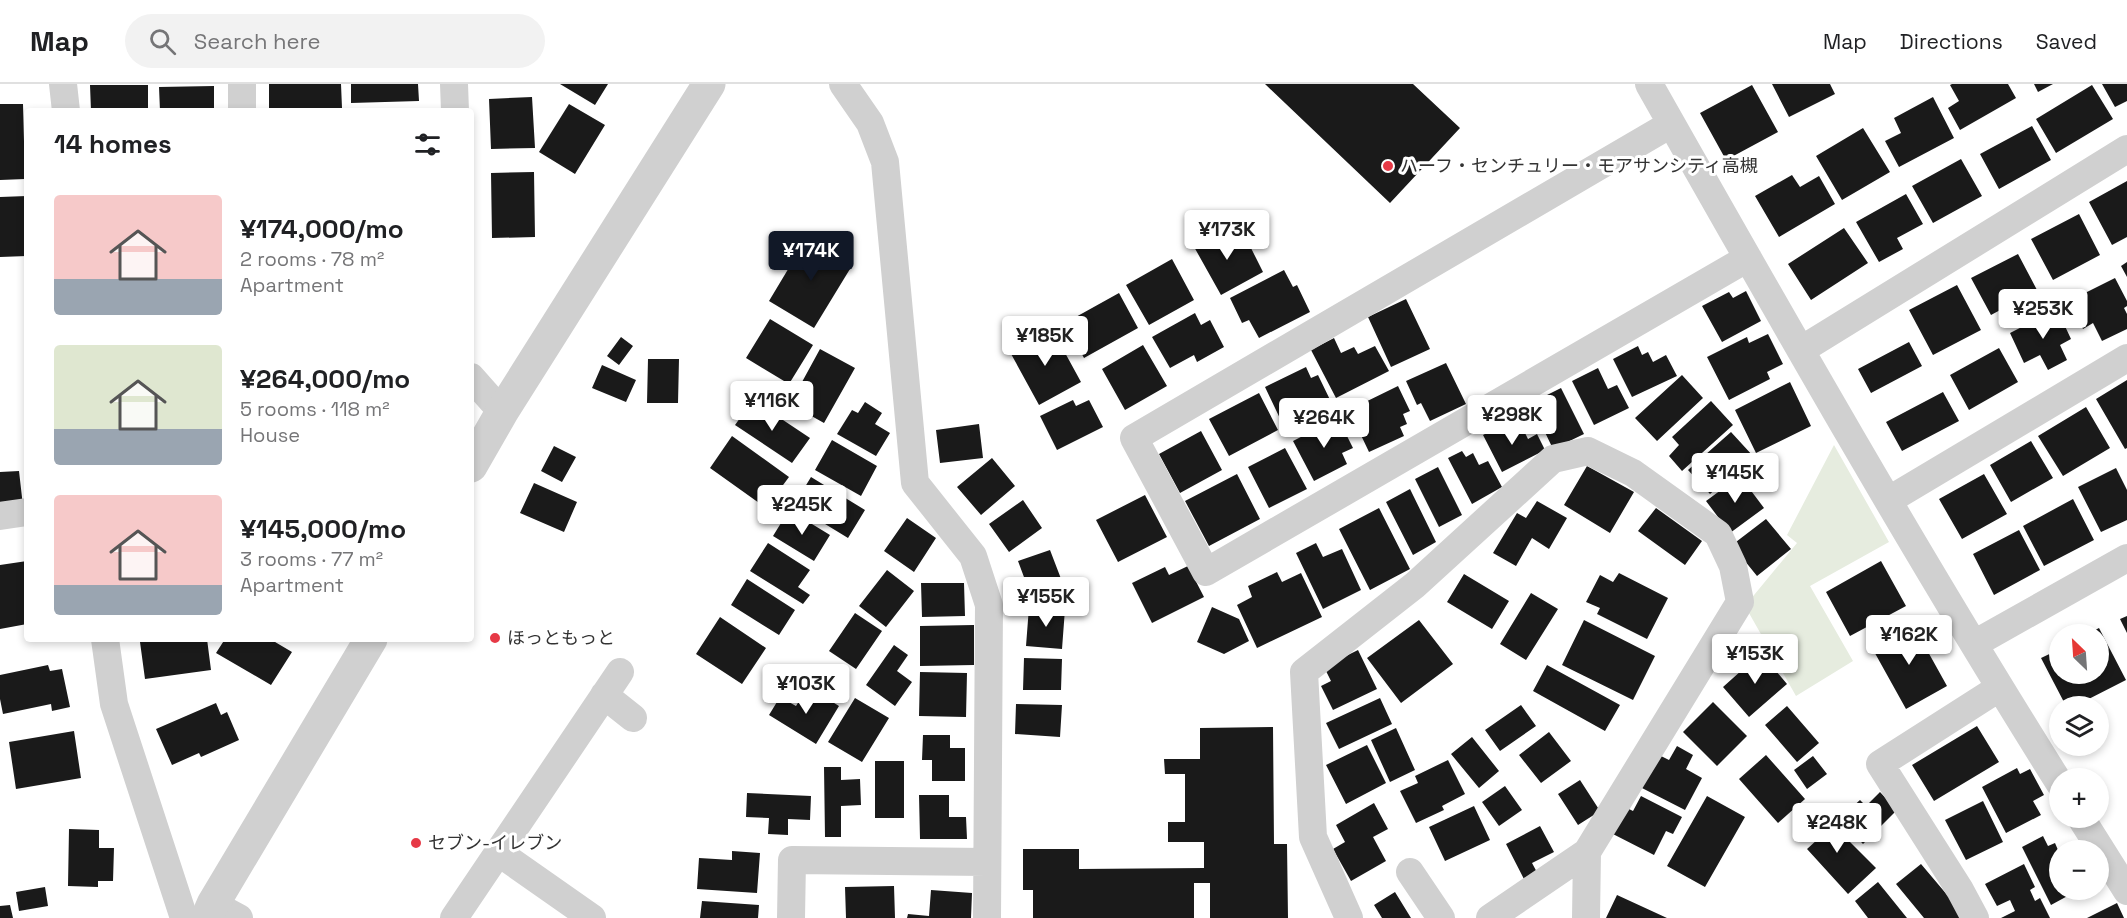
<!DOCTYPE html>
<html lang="en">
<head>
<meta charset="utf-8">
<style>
  body { margin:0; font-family:"Space Grotesk","Noto Sans JP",sans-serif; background:#f2f2f2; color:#202124; height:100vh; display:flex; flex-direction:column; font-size:22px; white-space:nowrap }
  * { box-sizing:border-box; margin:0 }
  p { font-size:20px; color:#757577 }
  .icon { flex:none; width:33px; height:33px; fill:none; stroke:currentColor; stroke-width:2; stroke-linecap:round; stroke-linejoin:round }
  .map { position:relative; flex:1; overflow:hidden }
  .side { position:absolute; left:24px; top:24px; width:450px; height:534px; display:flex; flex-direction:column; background:#fff; border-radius:6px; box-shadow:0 3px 9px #0003 }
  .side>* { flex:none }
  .needle { width:39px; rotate:335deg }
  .buttons { position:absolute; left:2049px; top:540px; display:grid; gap:12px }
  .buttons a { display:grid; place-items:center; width:60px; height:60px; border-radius:50%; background:#fff; box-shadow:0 3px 9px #0003; font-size:30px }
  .price { position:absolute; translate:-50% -51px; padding:0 14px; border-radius:6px; background:#fff; color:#222; font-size:20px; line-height:39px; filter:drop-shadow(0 2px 3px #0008) }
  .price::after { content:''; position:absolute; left:50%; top:36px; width:18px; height:14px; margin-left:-9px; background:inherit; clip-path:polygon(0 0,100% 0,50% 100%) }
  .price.active { background:#111827; color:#fff }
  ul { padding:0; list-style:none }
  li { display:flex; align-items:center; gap:18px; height:150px; padding:0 30px }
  li span { display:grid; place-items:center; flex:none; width:168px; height:120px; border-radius:6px; color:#555 }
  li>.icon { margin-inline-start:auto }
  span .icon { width:72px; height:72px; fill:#fffc; stroke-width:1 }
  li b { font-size:26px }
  h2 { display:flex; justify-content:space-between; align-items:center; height:72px; padding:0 30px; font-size:26px }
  header { display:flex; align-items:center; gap:36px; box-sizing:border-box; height:84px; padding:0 30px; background:#fff; border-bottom:2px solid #e0e0e0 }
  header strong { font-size:28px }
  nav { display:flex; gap:33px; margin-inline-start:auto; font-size:21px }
  .search { width:420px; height:54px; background:#f2f2f2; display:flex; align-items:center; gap:15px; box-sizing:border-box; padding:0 21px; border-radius:33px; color:#757577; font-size:22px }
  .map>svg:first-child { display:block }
  .green { fill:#e6ecdf }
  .building { fill:#1a1a1a }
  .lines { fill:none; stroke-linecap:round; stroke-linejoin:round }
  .minor { stroke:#d0d0d0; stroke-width:28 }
  .tertiary { stroke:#d0d0d0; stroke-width:33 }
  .poi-dot { fill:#e63946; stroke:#fff; stroke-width:2 }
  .labels { text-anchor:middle; stroke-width:6; stroke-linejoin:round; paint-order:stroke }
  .poi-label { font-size:18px; fill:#333; stroke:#fff; text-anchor:start }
</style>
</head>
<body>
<header>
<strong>Map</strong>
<div class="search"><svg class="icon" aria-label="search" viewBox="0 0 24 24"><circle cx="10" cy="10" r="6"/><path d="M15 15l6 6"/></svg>Search here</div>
<nav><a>Map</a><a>Directions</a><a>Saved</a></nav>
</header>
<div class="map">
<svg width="2127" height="834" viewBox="0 0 2127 834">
  <rect width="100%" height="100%" fill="#fff"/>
  <path class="green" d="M1834,361L1889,458L1810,502L1853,577L1796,612L1745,522L1797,459L1787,451Z"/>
  <path class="building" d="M269,0H341L342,24L269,25Z
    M351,0H418L419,17L351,19Z
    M560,0H608L595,21Z
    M1265,0H1413L1460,44L1390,119Z
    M1772,0H1830L1835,10L1789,33Z
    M1952,0H2008L2016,14L1960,46L1948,24L1959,17L1950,1Z
    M2034,0H2053L2038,8Z
    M2102,0H2127V17L2115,23Z
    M90,1H148V27H91Z
    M1752,1L1778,48L1726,76L1700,29Z
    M2092,1L2113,35L2056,69L2036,35Z
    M214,2V27H160L159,3Z
    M532,13L535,64L491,65L489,15Z
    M1933,13L1954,54L1899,83L1885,57L1901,49L1894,34Z
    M0,20H23L25,95L0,96Z
    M569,20L605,41L575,90L539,68Z
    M2032,42L2051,76L1999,105L1980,70Z
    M1863,44L1890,88L1842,116L1816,72Z
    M1961,75L1982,112L1933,139L1912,102Z
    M534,88L535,153L492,154L491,89Z
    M1792,91L1800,103L1819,92L1835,120L1779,153L1755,112Z
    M2127,97V153L2112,161L2089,118Z
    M1906,110L1923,140L1897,154L1903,165L1879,178L1856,138Z
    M27,112V172L0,173V113Z
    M2079,130L2100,171L2053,196L2031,155Z
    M1224,144L1235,165L1248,158L1263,188L1221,211L1193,161Z
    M1844,144L1868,179L1811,216L1788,180Z
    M808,152L853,180L814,244L769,217Z
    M2018,170L2037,206L1991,231L1971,194Z
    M1172,175L1194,216L1149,241L1126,201Z
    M2127,178V193L2121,182Z
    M1284,186L1293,203L1297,201L1310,228L1259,254L1249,236L1242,239L1230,214Z
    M2115,194L2127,217V222L2124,224L2127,230V245L2102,257L2093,239L2083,245L2069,217Z
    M1957,201L1981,246L1933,271L1909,226Z
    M1746,207L1761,237L1722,258L1702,222L1729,208L1733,214Z
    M1119,209L1138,244L1084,274L1065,239Z
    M1406,215L1430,265L1391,283L1368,233Z
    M2057,225L2071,255L2060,261L2067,276L2048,286L2040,271L2024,279L2010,249Z
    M1195,229L1201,241L1210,236L1224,263L1197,278L1194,271L1170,284L1152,253Z
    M770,235L813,261L789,300L746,274Z
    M1052,245L1081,298L1039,321L1010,268Z
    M1768,250L1783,280L1767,288L1770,295L1729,316L1707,273L1747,253L1749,259Z
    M621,253L633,262L619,281L607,272Z
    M1334,254L1341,269L1354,263L1358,270L1375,262L1389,287L1336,314L1311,266Z
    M1909,258L1922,282L1871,309L1858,285Z
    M1143,261L1167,302L1125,326L1102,285Z
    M1638,262L1642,271L1648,268L1653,278L1666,271L1677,292L1632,313L1613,275Z
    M1999,264L2018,298L1969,326L1950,291Z
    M820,265L855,284L824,339L790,320Z
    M648,275H679L678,319H647Z
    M1446,279L1466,320L1430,337L1421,319L1417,321L1406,297Z
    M602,281L636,296L626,318L592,304Z
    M1306,283L1311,294L1318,291L1334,324L1286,347L1265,303Z
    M1598,284L1608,305L1617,301L1629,324L1594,341L1572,297Z
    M1682,291L1703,314L1657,357L1635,334Z
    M2127,296V364L2125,365L2096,315Z
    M1790,298L1811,342L1756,369L1735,326Z
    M1398,302L1410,327L1403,330L1407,340L1400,343L1404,352L1369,368L1349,326Z
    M1561,304L1584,350L1553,365L1531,319Z
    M1943,308L1959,337L1902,367L1886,338Z
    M1259,309L1278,346L1229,372L1209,335Z
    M753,316L810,354L792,379L735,341Z
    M1073,316L1076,322L1089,316L1103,343L1057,366L1040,332Z
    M1711,317L1733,341L1682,387L1669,372L1679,361L1672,353Z
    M865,318L882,329L875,340L890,349L876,372L837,350L852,326L858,329Z
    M2086,323L2110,364L2063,392L2038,352Z
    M1338,334L1353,364L1342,369L1347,380L1314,397L1293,357Z
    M1509,337L1515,349L1523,345L1528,355L1537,350L1545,366L1502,388L1483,351Z
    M979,340L983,374L940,379L936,346Z
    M1201,347L1222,386L1180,409L1159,370Z
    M1731,348L1753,372L1710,410L1688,386Z
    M732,352L789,393L766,424L710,384Z
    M832,356L877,382L861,412L815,386Z
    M2031,357L2053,394L2011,418L1990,381Z
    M554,362L576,373L562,398L541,387Z
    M1285,364L1307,405L1269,424L1248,383Z
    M1462,367L1466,373L1473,369L1479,381L1488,377L1502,403L1472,420L1448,374Z
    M992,374L1015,402L981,431L957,403Z
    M1587,382L1634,408L1610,449L1564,421Z
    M1438,383L1462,431L1439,443L1415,395Z
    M2116,384L2127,406V436L2101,448L2078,403Z
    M19,387L23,422L0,424V388Z
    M1237,390L1260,435L1209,462L1185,417Z
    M1984,390L2007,430L1962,455L1939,415Z
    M1740,392L1764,424L1730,449L1706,417Z
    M811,393L865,426L848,454L794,421Z
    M534,399L577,418L564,448L520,429Z
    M1410,405L1436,458L1413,471L1386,418Z
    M1145,411L1167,453L1118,478L1096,436Z
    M2073,415L2094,456L2044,482L2023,442Z
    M1023,416L1042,444L1009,468L989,440Z
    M1537,417L1567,434L1549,465L1532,454L1516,482L1493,469L1517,429L1526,434Z
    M1379,424L1410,485L1370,506L1339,445Z
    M1656,424L1702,457L1685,481L1638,447Z
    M789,426L830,451L814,477L773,452Z
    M907,434L936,454L914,488L884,467Z
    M1766,435L1791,465L1757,492L1732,461Z
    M2019,446L2040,486L1994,511L1973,470Z
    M768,459L810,486L798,503L810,511L803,520L750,487Z
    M1316,459L1323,473L1342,465L1361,506L1323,525L1296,469Z
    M1050,466L1063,500L1031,512L1018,477Z
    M27,477V540L0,545V481Z
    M1881,477L1906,522L1850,552L1826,508Z
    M1188,482L1204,513L1152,539L1132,499L1165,483L1169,491Z
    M887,486L914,507L886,543L859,522Z
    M1277,488L1282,498L1301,489L1322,533L1257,564L1237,521L1252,513L1248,502Z
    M1619,489L1668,514L1647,555L1597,530L1600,524L1586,518L1600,491L1613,498Z
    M1464,490L1509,517L1492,545L1447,518Z
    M747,495L795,526L779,551L731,521Z
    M921,499H964L965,532L922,533Z
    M1531,509L1558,525L1526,576L1500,560Z
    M1029,523L1065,525L1062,565L1026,562Z
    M1212,523L1239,535L1249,557L1224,570L1197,558Z
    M855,529L882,547L856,585L829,567Z
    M2127,532V549L2120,535Z
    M720,533L766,564L742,600L696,570Z
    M1419,536L1453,580L1401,619L1367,574Z
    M1584,536L1655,572L1633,616L1562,581Z
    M1912,539L1947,602L1906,625L1871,562Z
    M974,541V581L920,582V542Z
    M2099,544L2126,596L2075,622H2066L2041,574L2060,565V590H2098V550H2087Z
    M164,555H207L211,586L145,595L140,558Z
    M225,555H270L292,568L271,601L216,569Z
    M894,561L908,571L897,587L912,598L895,622L866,601Z
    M1358,566L1377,605L1333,626L1321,602L1331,597L1324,583Z
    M1761,569L1787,600L1749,633L1723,603Z
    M1024,574L1062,575L1061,606H1023Z
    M48,581L50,587L62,585L70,623L52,627L51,620L3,630L0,615V591Z
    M1547,581L1620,621L1605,647L1533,607Z
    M920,588L967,589L966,633L919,632Z
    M808,603L839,622L816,660L769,631L780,613L796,622Z
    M855,614L889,634L862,678L828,658Z
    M1380,614L1392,640L1339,665L1326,639Z
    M1713,618L1747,652L1717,682L1683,648Z
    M216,619L221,631L227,628L239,656L201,673L199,669L172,681L156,645Z
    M1016,620L1062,621L1060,653L1015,650Z
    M1521,621L1536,642L1500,667L1485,646Z
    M1787,622L1819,659L1797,678L1765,641Z
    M1977,642L1999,678L1934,717L1912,681Z
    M1273,643L1274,760H1287L1288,834H1210V799H1194V834H1033V806H1023V765H1079V785L1204,784V758H1168V738H1185V690H1165L1164,675H1200V644Z
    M1396,644L1415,686L1390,698L1371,656Z
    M74,647L81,694L16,705L9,658Z
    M1549,648L1571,677L1541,699L1519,671Z
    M923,651H950V664H965V697H932V676H922Z
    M1472,653L1499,687L1479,704L1451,670Z
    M1367,661L1386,699L1346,720L1326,681Z
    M1677,662L1693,671L1686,685L1702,694L1685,726L1640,703L1657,670L1669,676Z
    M1766,671L1805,715L1778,739L1739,695Z
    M1813,672L1827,690L1807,705L1794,686Z
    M1448,676L1465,710L1442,722L1444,726L1416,739L1400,707L1418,699L1415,692Z
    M875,677H904V734H875Z
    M824,683H841V696L860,695L861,721L841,722V753H825Z
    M2017,684L2020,690L2030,685L2044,711L2033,717L2041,731L2006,749L1982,703Z
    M1580,696L1600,727L1578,741L1558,710Z
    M1505,702L1522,726L1499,742L1482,718Z
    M1880,708L1897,726L1863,760L1839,735L1860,716L1866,722Z
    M747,709L811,712L810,736L788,735V751L768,750L769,734L746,733Z
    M919,711H949V733H966L967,755H920Z
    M1641,712L1682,733L1673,750L1666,747L1654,771L1609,748L1623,722L1633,727Z
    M1707,712L1745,733L1705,803L1667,782Z
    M1983,717L2003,758L1966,776L1945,736Z
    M1374,719L1388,745L1373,753L1386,777L1351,797L1333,765L1345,758L1336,741Z
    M1474,722L1490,756L1445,777L1429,743Z
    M1818,726L1876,784L1848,810L1807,765L1818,755L1803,740Z
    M1540,742L1554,768L1532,779L1539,792L1526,799L1506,760Z
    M69,745L99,746V764H114L113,797H98V803L68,802Z
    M2043,752L2048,762L2055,759L2058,766L2073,759L2077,766H2060V806H2072L2073,809L2051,821L2022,763Z
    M732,767L760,769L757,809L697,805L699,774L732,776Z
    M1921,780L1965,832L1962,834H1924L1896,800Z
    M2024,780L2035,803L2030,806L2035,817L2040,814L2050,834H2001L2015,827L2010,816L1997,822L1985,800Z
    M1878,798L1907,834H1868L1855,817Z
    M894,802L895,834H846L845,803Z
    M45,803L48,822L19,827L16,808Z
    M931,806L972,809L971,834H907L908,830L929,832Z
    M1395,808L1411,834H1382L1374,821Z
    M1617,811L1667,834H1606Z
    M702,817L759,821L758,834H700Z
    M2117,819L2124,834H2087Z
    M10,821L13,834H0V822Z"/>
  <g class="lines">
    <path class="minor" d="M63,0L66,27
      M242,0V27
      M454,0L455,27
      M843,0L870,39L885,78L915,399L973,472L989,521L987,834
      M1649,0C1782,235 1916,471 2060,700
      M1671,40L1134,354L1206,488L1748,174
      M1801,266L2127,65
      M471,293L502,328
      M1889,416L2127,274
      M0,432L27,428
      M105,555L114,620L184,834
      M1974,560L2127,474
      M604,611L633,634
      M2081,734L2127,807
      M498,768L592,834
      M1410,788L1441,834
      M213,820L239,834
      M454,834L620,588
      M791,834L792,776L987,778
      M1349,834L1313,753L1304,588L1415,501L1553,375L1588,367L1633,389L1718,450L1733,482L1740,518L1587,768L1490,834
      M1586,834L1587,768
      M1975,834L1960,806L1880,680L1999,604"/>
    <path class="tertiary" d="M471,382L502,328L709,0
      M207,834L213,820L371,555"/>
  </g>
  <g class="poi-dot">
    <circle cx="1388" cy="82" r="6"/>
    <circle cx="495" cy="554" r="6"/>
    <circle cx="416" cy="759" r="6"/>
  </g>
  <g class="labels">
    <g class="poi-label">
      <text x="1400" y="88">ハーフ・センチュリー・モアサンシティ高槻</text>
      <text x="507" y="560">ほっともっと</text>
      <text x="428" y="765">セブン-イレブン</text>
    </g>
  </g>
</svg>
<div class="buttons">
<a><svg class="needle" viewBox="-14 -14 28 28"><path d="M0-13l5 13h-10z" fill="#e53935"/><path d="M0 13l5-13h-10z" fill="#757577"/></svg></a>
<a><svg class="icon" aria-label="layers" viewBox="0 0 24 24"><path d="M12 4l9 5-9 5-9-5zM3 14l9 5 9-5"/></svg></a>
<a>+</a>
<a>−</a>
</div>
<b class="price" style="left:1227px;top:177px">¥173K</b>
<b class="price active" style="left:811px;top:198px">¥174K</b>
<b class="price" style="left:2043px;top:256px">¥253K</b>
<b class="price" style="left:1045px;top:283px">¥185K</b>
<b class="price" style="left:772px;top:348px">¥116K</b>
<b class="price" style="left:1512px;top:362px">¥298K</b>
<b class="price" style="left:1324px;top:365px">¥264K</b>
<b class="price" style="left:1735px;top:420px">¥145K</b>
<b class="price" style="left:802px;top:452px">¥245K</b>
<b class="price" style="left:1046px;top:544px">¥155K</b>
<b class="price" style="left:1909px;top:582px">¥162K</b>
<b class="price" style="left:1755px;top:601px">¥153K</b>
<b class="price" style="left:806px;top:631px">¥103K</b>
<b class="price" style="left:1837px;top:770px">¥248K</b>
<section class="side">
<h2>14 homes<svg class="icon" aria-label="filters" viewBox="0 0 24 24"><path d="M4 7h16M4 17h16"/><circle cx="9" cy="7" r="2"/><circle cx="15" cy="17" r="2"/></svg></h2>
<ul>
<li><span style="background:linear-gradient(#f6c9c9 70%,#9aa5b1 0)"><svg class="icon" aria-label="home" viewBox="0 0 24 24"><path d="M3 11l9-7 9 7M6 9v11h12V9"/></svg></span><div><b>¥174,000/mo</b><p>2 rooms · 78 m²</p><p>Apartment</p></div></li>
<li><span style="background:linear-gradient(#dfe7d0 70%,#9aa5b1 0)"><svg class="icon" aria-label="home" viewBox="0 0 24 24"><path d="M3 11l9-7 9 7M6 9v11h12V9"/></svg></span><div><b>¥264,000/mo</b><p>5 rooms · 118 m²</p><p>House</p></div></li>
<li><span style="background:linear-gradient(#f6c9c9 75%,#9aa5b1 0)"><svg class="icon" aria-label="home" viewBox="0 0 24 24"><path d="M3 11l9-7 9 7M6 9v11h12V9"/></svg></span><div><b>¥145,000/mo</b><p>3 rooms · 77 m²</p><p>Apartment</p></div></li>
</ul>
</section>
</div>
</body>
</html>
